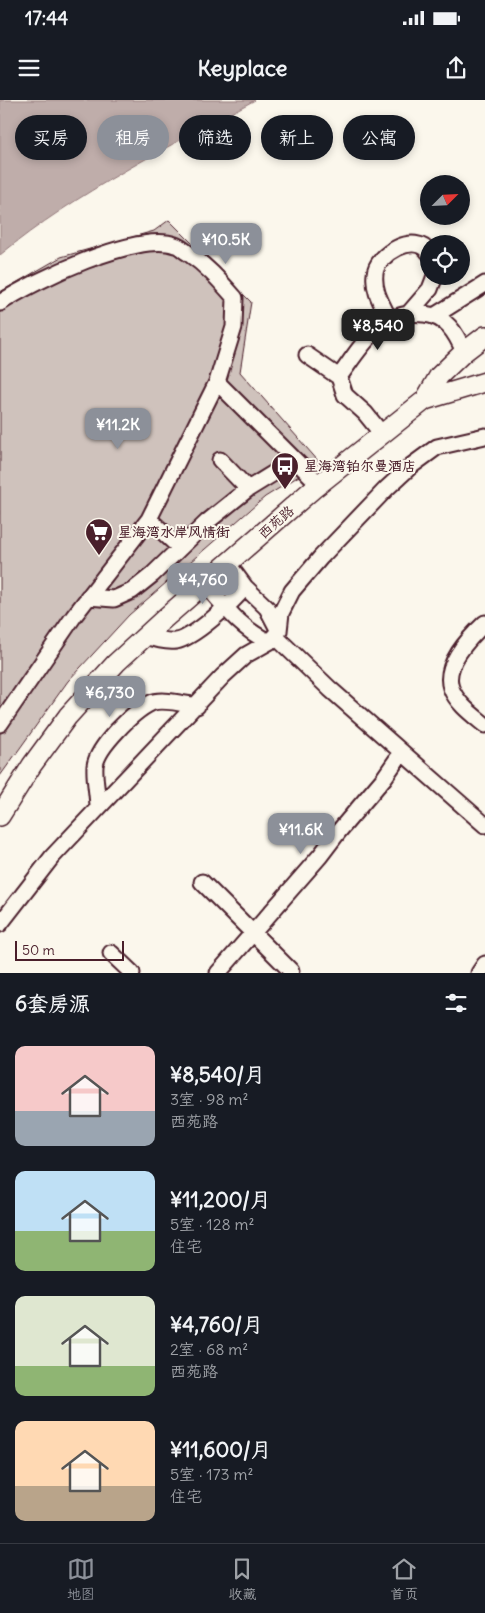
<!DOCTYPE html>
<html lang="zh">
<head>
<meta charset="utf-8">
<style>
  body { margin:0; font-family:Delius,"LXGW WenKai TC",sans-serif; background:#242831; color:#f1f3f6; height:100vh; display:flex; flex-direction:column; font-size:19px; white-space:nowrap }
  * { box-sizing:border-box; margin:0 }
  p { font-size:16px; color:#9ea1a6 }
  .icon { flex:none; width:28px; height:28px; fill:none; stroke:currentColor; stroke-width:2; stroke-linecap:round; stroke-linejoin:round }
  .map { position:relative; height:873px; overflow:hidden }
  .panel { display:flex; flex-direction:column; background:#171b24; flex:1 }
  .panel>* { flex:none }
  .banner { position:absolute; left:15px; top:15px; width:455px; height:45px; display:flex; gap:10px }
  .needle { width:32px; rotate:66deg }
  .fabs { position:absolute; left:420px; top:75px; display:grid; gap:10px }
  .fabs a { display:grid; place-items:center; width:50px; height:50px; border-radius:50%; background:#171b24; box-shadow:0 2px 8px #0003; font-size:25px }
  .scale { position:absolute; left:15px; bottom:12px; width:109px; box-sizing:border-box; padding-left:5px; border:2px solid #4a1f2b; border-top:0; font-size:14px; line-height:18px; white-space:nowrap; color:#4a1f2b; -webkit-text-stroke:4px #fbf7ec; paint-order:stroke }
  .price { position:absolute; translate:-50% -42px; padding:0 11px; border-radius:10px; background:#8c9099; color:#fff; font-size:16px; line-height:32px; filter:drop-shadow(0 1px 2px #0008) }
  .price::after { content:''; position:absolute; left:50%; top:30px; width:15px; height:11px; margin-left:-8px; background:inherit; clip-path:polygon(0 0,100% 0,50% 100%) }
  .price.active { background:#222; color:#fff }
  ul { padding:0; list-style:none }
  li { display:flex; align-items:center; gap:15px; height:125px; padding:0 15px }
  li span { display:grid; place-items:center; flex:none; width:140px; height:100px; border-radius:10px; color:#555 }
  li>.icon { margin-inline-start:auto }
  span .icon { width:60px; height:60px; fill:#fffc; stroke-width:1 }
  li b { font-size:21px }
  h2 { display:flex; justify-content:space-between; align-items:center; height:60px; padding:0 15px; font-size:21px }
  .pill { padding:0 18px; border-radius:22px; background:#171b24; box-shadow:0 2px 8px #0003; font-size:18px; line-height:45px }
  .pill.active { background:#8c9099; color:#fff }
  .status { display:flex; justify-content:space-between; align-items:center; height:35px; padding:0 25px; background:#171b24; direction:ltr }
  .status svg { height:14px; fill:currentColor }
  header { display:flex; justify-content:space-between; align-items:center; height:65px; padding:0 15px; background:#171b24; font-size:22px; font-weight:700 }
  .menu { display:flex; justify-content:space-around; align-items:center; height:70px; border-top:1px solid #363941; background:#171b24; font-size:14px; color:#9ea1a6 }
  .menu a { display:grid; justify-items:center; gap:2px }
  .menu .active { color:#8c9099 }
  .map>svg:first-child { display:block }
  .water { fill:#bfadaa; stroke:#907477 }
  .building { fill:#cfc2bc; stroke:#4a1f2b }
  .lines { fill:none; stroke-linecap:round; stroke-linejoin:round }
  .minor-casing { stroke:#4a1f2b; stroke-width:19 }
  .major-casing { stroke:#4a1f2b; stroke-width:22 }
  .minor { stroke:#fbf7ec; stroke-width:15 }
  .major { stroke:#fbf7ec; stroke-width:19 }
  .labels { text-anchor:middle; stroke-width:4; stroke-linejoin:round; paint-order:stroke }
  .poi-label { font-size:14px; font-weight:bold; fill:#4a1f2b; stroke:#fbf7ec; text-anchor:start }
  .street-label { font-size:14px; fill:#4a1f2b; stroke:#fbf7ec }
</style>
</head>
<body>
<div class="status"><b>17:44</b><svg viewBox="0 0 49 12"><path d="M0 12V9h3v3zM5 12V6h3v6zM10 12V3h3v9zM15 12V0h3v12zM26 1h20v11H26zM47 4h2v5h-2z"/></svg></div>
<header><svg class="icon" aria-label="menu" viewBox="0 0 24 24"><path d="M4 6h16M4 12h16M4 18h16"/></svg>Keyplace<svg class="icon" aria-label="share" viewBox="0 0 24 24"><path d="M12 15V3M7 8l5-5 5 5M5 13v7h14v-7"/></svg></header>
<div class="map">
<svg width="485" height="873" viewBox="0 0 485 873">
  <rect width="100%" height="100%" fill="#fbf7ec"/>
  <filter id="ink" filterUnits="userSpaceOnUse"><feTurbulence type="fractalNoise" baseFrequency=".02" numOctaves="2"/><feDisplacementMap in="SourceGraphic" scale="10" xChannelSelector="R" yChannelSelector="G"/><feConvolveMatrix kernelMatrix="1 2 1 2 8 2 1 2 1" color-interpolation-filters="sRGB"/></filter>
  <g filter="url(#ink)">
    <path class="water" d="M0,0H255C168,47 77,92 0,155Z"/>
    <path class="building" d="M169,120L251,202L240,272L320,363L265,397L129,515L68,581L0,676V192L61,157L154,131Z"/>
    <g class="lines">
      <g class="minor-casing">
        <path id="minor" d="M0,203C33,181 138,131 175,145C180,146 184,151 188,153C207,166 220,181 235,198L234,227L217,282L320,385
          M410,212L430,189L435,176
          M434,216L485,184
          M389,219C382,204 373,191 375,174C376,154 416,131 429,153
          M307,255L339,277
          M382,334L365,313L345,295L339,277C361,247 382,208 424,214C446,216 456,233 464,252
          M220,360L248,389
          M149,419L179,447
          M205,484C225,507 241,529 269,542
          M245,487L267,508L279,531
          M88,497L114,499L132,491L152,475L207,422L248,389L295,360
          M485,523C469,538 443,565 451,588C457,604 473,615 485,625
          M145,536C155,539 165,542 176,541C194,538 233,502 245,487L228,464
          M275,536L330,589L485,725
          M0,624L74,516L149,419L217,282
          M98,708C98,695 94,679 95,666C97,647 134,611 151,603C161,598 185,604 197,606
          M202,782L291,871
          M0,824L52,757L223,576L246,555L269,542L279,531L281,513L292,491L321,457L387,388L411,366L437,347L485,336
          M111,853L132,873
          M218,873L320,756L339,731L384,678L402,652
          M479,873L485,864"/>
      </g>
      <g class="major-casing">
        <path id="major" d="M425,300L439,276L464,252L485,236
          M0,716L32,665L68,616L116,563L165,518L313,389L425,300L485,282"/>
      </g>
      <use href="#minor" class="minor"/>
      <use href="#major" class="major"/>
    </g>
  </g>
  <defs>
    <g id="bus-pin" transform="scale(1.4375)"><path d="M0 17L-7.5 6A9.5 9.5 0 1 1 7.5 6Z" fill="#4a1f2b" stroke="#fbf7ec"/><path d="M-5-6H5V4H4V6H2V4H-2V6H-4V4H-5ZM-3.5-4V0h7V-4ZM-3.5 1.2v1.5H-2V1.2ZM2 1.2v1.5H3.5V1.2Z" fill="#fff"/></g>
    <g id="supermarket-pin" transform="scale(1.4375)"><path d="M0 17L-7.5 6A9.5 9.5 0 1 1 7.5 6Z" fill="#4a1f2b" stroke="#fbf7ec"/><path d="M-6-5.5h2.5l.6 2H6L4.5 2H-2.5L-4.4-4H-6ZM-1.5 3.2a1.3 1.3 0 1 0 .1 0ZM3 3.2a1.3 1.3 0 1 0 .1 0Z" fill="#fff"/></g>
  </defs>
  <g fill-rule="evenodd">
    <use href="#bus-pin" x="285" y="366"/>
    <use href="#supermarket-pin" x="99" y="432"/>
  </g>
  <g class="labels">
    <g class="poi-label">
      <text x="304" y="371">星海湾铂尔曼酒店</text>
      <text x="118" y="437">星海湾水岸风情街</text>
    </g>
    <g class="street-label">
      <text transform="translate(276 422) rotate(-41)" y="5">西苑路</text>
    </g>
  </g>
</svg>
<div class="fabs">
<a><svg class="needle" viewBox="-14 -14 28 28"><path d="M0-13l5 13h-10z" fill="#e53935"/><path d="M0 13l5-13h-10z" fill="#9ea1a6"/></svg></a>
<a><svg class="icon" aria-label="locate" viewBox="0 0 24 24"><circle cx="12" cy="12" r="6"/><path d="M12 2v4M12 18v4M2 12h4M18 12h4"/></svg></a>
</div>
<div class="scale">50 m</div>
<b class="price" style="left:226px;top:165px">¥10.5K</b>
<b class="price active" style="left:378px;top:251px">¥8,540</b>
<b class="price" style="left:118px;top:350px">¥11.2K</b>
<b class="price" style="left:203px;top:505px">¥4,760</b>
<b class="price" style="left:110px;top:618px">¥6,730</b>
<b class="price" style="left:301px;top:755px">¥11.6K</b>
<div class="banner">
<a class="pill">买房</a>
<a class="pill active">租房</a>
<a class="pill">筛选</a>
<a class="pill">新上</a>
<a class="pill">公寓</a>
</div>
</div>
<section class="panel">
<h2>6套房源<svg class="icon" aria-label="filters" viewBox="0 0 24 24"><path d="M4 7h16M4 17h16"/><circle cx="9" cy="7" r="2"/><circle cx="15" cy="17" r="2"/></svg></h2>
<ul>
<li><span style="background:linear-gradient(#f6c9c9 65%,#9aa5b1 0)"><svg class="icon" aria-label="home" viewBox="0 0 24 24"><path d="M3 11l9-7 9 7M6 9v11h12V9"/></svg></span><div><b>¥8,540/月</b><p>3室 · 98 m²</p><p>西苑路</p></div></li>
<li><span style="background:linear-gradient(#bfe0f5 60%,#8fb573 0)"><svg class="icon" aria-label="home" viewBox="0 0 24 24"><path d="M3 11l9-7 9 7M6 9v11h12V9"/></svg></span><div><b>¥11,200/月</b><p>5室 · 128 m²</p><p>住宅</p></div></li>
<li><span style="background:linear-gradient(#dfe7d0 70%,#8fb573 0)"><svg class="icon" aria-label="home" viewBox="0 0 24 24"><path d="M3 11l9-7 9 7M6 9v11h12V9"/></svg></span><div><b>¥4,760/月</b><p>2室 · 68 m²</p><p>西苑路</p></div></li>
<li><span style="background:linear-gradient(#ffd9b3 65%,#b9a48a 0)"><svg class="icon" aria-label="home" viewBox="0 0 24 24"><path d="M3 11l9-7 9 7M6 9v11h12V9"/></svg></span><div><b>¥11,600/月</b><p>5室 · 173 m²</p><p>住宅</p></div></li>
</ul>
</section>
<nav class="menu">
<a class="active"><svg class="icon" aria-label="map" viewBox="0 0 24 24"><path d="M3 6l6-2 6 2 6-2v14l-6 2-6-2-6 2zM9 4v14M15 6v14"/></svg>地图</a>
<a><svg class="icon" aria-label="saved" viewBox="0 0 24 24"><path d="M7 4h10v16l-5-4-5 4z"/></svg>收藏</a>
<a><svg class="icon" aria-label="home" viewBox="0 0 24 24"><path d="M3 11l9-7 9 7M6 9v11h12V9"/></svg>首页</a>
</nav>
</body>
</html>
